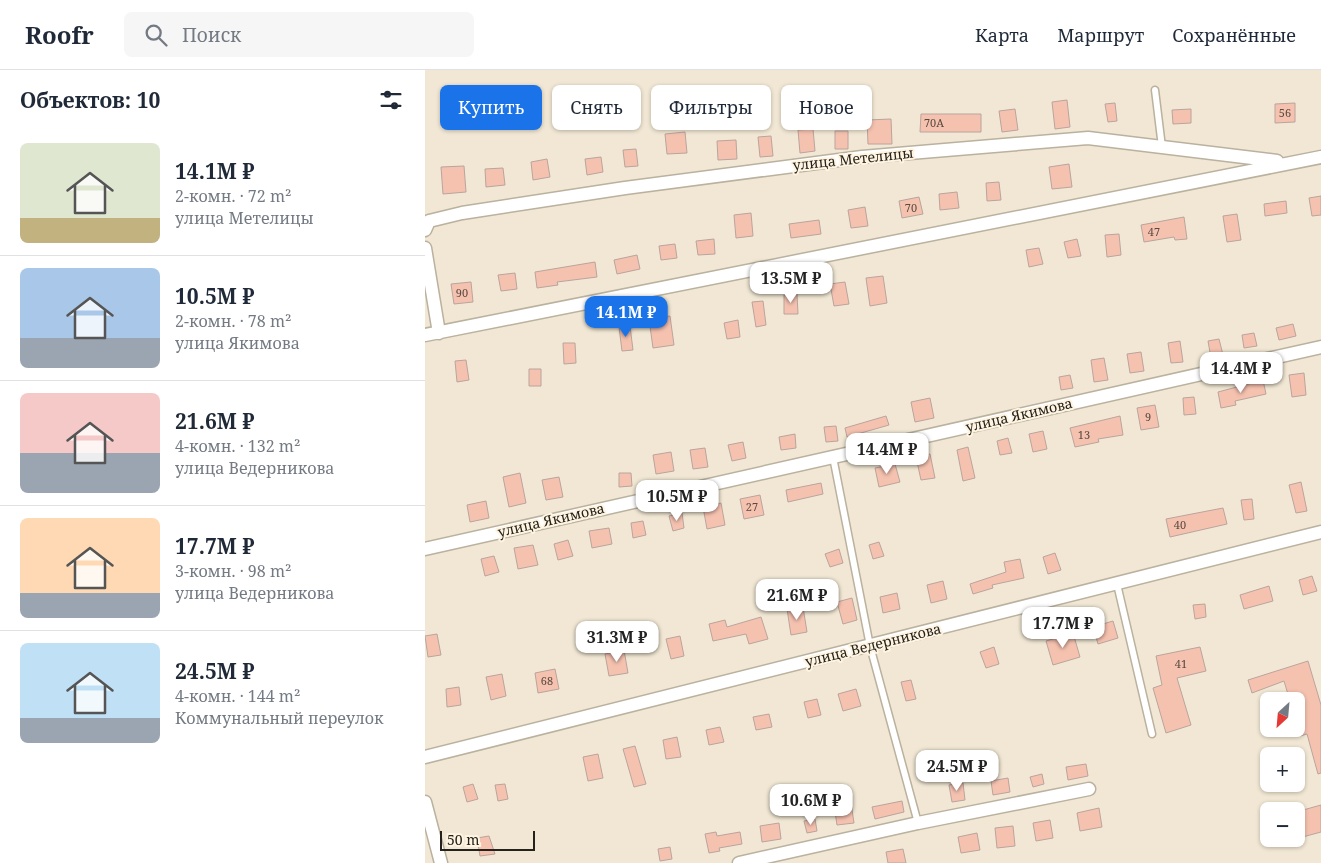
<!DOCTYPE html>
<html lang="ru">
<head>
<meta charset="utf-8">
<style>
  body { margin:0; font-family:"Noto Serif",serif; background:#f6f6f7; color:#1f2937; height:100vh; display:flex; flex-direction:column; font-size:19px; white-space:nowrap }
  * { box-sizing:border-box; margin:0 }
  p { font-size:16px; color:#747a83 }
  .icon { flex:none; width:28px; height:28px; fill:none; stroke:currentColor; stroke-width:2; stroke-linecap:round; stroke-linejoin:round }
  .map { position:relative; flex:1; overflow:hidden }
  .details { display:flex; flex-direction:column; background:#fff; width:425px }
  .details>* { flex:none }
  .hud { position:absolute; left:15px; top:15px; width:475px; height:45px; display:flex; gap:10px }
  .needle { width:32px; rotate:206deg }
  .tools { position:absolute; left:835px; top:622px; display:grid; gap:10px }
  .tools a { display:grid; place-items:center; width:45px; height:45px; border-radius:8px; background:#fff; box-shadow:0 1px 4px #0004; font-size:25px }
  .scale { position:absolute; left:15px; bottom:12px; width:95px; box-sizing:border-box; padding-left:5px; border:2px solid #25221b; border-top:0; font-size:14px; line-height:18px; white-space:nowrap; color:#25221b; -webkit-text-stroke:4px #fef4e1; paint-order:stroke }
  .price { position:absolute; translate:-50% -42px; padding:0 11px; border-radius:10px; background:#fff; color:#222; font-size:16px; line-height:32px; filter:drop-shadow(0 1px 2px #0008) }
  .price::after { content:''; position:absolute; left:50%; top:30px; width:15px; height:11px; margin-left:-8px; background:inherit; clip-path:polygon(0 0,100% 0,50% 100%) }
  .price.on { background:#1a73e8; color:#fff }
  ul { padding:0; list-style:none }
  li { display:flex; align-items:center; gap:15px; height:125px; padding:0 20px }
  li+li { border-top:1px solid #e0e1e3 }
  li span { display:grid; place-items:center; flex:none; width:140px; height:100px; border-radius:8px; color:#555 }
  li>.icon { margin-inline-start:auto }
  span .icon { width:60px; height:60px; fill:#fffc; stroke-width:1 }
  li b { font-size:21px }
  h2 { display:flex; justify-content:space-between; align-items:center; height:60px; padding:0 20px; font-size:21px }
  .chip { padding:0 18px; border-radius:8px; background:#fff; box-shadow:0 1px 4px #0004; font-size:18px; line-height:45px }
  .chip.on { background:#1a73e8; color:#fff }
  header { display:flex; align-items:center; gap:30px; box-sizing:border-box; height:70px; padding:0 25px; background:#fff; border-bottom:1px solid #e0e1e3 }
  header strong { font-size:24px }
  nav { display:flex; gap:28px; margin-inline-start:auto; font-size:18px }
  .search { width:350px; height:45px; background:#f6f6f7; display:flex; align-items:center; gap:12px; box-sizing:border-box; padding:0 18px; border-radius:8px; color:#747a83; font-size:19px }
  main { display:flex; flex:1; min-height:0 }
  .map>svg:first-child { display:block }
  .building { fill:#f6c2b0; stroke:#baa49d }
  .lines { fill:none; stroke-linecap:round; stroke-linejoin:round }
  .service-casing { stroke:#bab19e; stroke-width:9 }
  .minor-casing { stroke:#bab19e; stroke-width:15 }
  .service { stroke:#fff; stroke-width:6 }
  .minor { stroke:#fff; stroke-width:12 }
  .labels { text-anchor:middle; stroke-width:4; stroke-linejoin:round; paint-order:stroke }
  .number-label { font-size:11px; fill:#594a40 }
  .street-label { font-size:14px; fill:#25221b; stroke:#fef4e1 }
</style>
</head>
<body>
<header>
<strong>Roofr</strong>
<div class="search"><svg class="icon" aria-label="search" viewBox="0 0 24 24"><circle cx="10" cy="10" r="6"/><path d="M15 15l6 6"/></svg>Поиск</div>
<nav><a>Карта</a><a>Маршрут</a><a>Сохранённые</a></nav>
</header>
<main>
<section class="details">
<h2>Объектов: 10<svg class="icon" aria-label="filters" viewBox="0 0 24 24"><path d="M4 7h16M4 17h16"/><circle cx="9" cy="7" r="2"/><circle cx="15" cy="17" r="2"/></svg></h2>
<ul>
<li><span style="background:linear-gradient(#dfe7d0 75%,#c2b280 0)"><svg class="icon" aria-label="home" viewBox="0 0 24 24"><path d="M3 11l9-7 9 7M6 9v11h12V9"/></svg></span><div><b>14.1M ₽</b><p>2-комн. · 72 m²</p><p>улица Метелицы</p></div></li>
<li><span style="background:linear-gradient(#a9c7e8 70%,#9aa5b1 0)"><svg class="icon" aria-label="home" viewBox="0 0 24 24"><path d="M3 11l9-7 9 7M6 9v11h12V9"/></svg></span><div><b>10.5M ₽</b><p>2-комн. · 78 m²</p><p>улица Якимова</p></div></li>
<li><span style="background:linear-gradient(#f6c9c9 60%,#9aa5b1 0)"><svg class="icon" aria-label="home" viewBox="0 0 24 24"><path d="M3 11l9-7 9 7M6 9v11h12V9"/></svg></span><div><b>21.6M ₽</b><p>4-комн. · 132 m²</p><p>улица Ведерникова</p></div></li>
<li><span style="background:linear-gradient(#ffd9b3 75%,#9aa5b1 0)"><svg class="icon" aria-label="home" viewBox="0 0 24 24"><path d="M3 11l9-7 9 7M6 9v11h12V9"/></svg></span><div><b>17.7M ₽</b><p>3-комн. · 98 m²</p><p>улица Ведерникова</p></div></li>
<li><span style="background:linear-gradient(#bfe0f5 75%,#9aa5b1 0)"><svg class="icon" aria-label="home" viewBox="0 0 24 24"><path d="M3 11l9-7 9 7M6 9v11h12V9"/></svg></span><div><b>24.5M ₽</b><p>4-комн. · 144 m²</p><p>Коммунальный переулок</p></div></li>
</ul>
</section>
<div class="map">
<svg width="896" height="793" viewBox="0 0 896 793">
  <rect width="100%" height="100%" fill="#f1e7d4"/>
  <path class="building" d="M642,30L645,57L630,59L627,32Z
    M690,33L692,51L683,52L680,34Z
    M870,33V52L850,53V34Z
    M590,39L593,60L577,62L574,41Z
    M766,39V53L748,54L747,40Z
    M496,44H556V62H495Z
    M466,49L467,74H443L442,50Z
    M388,59L390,81L375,83L373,60Z
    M410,61H423V79H410Z
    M260,62L262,83L242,84L240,64Z
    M346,66L348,86L335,87L333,67Z
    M311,70L312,89L293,90L292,71Z
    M211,79L213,96L200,97L198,80Z
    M176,87L178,102L162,105L160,89Z
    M122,89L125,107L108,110L106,92Z
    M644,94L647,117L627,119L624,97Z
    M39,96L41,122L18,124L16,97Z
    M78,98L80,115L61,117L60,99Z
    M574,112L576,130L562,131L561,113Z
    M532,122L534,138L515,140L514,124Z
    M896,126V145L887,146L884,128Z
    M494,127L498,144L477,148L474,131Z
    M861,131L862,143L840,146L839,134Z
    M440,137L443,156L426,158L423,140Z
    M326,143L328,166L311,168L309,145Z
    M812,144L816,170L802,172L798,146Z
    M759,147L762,169L750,170L749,167L719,172L716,155Z
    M394,150L396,164L366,168L364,154Z
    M694,164L696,185L682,187L680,165Z
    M289,169L290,184L273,185L271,171Z
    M652,169L656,186L643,188L639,172Z
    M250,174L252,188L236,190L234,176Z
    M614,178L618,194L604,197L601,180Z
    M212,185L215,199L192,204L189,190Z
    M170,192L172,207L132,212L133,215L112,218L110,202Z
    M90,203L92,219L76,221L73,205Z
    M458,206L462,233L445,236L441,208Z
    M46,212L48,232L29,234L26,214Z
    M420,212L424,234L409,236L405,214Z
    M372,224L373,244H359V225Z
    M338,231L341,255L331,257L327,232Z
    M245,246L249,275L228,278L224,249Z
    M313,250L315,267L302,269L299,253Z
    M868,254L871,266L854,270L851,258Z
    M205,256L208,280L197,281L194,257Z
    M829,263L832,276L819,278L817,265Z
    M794,269L798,285L786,288L783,271Z
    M755,271L758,292L746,293L743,273Z
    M138,273H150L151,293L139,294Z
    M716,282L719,301L705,303L702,284Z
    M679,288L683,310L669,312L666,290Z
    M41,290L44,310L32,312L30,291Z
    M104,299H116V316H104Z
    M879,303L881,325L867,327L864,305Z
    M645,305L648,318L636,320L634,307Z
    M838,310L841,324L810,331L811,335L796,338L793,322Z
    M769,327L771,344L759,345L758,328Z
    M505,328L509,348L490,352L486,332Z
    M730,335L734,357L716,360L712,338Z
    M461,346L464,355L422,367L420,358Z
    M695,346L698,365L673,369L674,372L650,377L645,358Z
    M411,356L413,371L401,372L399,357Z
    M618,361L622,379L608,382L604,364Z
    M370,364L371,378L356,380L354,367Z
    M583,368L587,383L575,385L572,371Z
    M318,372L321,388L307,391L303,375Z
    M543,377L550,408L538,411L532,380Z
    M280,378L283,397L268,399L265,380Z
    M246,382L249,401L231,404L228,385Z
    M505,384L510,408L496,410L491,387Z
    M470,394L475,412L454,417L450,398Z
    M95,403L101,433L84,437L78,407Z
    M194,403H206L207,416L194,417Z
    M134,407L138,427L121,430L117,410Z
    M876,412L882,441L871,443L864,415Z
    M396,413L398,424L363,432L361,420Z
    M335,425L339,445L319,449L315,429Z
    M827,429L829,449L819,450L816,430Z
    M61,431L64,448L45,452L42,435Z
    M296,433L300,455L282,459L278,437Z
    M798,438L802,454L745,467L741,449Z
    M257,443L259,458L248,461L244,446Z
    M218,451L221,465L208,468L206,453Z
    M184,458L187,474L167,478L164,461Z
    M143,470L148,486L133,490L129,474Z
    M454,472L459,486L448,489L444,475Z
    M108,475L113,495L93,499L89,478Z
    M414,479L418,493L405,497L400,484Z
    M630,483L636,500L623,504L618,487Z
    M69,486L74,502L60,506L56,489Z
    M595,489L599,508L567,515L568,518L548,524L545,514L581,502L579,492Z
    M887,506L892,521L878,525L874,510Z
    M518,511L522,529L506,533L502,515Z
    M844,516L848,531L819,539L815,525Z
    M472,523L475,539L458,543L455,527Z
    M427,528L432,550L418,554L412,532Z
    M780,534L781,547L770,549L768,535Z
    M378,537L382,562L366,565L362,539Z
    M336,547L343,569L324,574L321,564L288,571L284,554L300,550L302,557Z
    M688,551L693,568L673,574L668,557Z
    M648,563L655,587L628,595L621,571Z
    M12,564L16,585L3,587L0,566Z
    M255,566L259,586L246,589L241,569Z
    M569,577L574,594L561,598L555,582Z
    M775,577L781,601L752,608L766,655L741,663L728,618L737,615L731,586Z
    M199,580L203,603L184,606L180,584Z
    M883,591L896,635V703L893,704L882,664L875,666L871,653V631H865L859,611L827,623L823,610Z
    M130,599L134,619L113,623L110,603Z
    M77,604L81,626L66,630L61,607Z
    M486,610L491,629L481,631L476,612Z
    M34,617L36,635L22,637L21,619Z
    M431,619L436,636L418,641L413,624Z
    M392,629L396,645L383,648L379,632Z
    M344,644L347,657L331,660L328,647Z
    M295,657L299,672L284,675L281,660Z
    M252,667L256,687L241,689L238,670Z
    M210,676L221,714L209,717L198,679Z
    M173,684L178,708L163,711L158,687Z
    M661,694L663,706L643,710L641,697Z
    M617,704L619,714L608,717L605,707Z
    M583,708L585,722L568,725L566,711Z
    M538,713L540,730L527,732L524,715Z
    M48,714L53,729L42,732L38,717Z
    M80,714L83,729L73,731L70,715Z
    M477,731L479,742L450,749L447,737Z
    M426,733L429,753L412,755L409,735Z
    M896,735V762L874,768L871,759V742Z
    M674,738L677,757L655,761L652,743Z
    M390,749L392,761L382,763L379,751Z
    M625,750L628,768L611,771L608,753Z
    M354,753L356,769L337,772L335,756Z
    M588,756L590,776L572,778L570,758Z
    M291,762L292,766L315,762L317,774L294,778L295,781L284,783L280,764Z
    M552,763L555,780L536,783L533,767Z
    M64,766L70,784L55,786L52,768Z
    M245,777L247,789L235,791L233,779Z
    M478,779L481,793H463L461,782Z"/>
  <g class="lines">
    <g class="service-casing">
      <path id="service" d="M730,20L737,77
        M408,387L445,576L493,753
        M692,514L727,664"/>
    </g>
    <g class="minor-casing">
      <path id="minor" d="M0,160L4,151L37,143L200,118L437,87L663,68L852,91
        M0,178L14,263
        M0,265L896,87
        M0,479L896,277
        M0,687L896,462
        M0,732L16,793
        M314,793L493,753L664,719"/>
    </g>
    <use href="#service" class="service"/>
    <use href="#minor" class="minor"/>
  </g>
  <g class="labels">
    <g class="number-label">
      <text x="860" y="47">56</text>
      <text x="509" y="57">70А</text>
      <text x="486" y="142">70</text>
      <text x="729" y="166">47</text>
      <text x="37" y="227">90</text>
      <text x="723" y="351">9</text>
      <text x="659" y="369">13</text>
      <text x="327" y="441">27</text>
      <text x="755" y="459">40</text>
      <text x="756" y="598">41</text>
      <text x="122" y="615">68</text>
    </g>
    <g class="street-label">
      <text transform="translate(428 89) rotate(-6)" y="5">улица Метелицы</text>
      <text transform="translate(594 345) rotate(-13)" y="5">улица Якимова</text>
      <text transform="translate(126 450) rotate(-13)" y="5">улица Якимова</text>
      <text transform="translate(448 575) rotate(-14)" y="5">улица Ведерникова</text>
    </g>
  </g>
</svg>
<div class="tools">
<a><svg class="needle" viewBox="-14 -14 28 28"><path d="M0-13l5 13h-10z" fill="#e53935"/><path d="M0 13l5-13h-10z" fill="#747a83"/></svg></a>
<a>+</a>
<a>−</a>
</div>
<div class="scale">50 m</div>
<b class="price" style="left:366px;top:234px">13.5M ₽</b>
<b class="price on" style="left:201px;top:268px">14.1M ₽</b>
<b class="price" style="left:816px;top:324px">14.4M ₽</b>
<b class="price" style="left:462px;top:405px">14.4M ₽</b>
<b class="price" style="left:252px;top:452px">10.5M ₽</b>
<b class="price" style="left:372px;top:551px">21.6M ₽</b>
<b class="price" style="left:638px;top:579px">17.7M ₽</b>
<b class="price" style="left:192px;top:593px">31.3M ₽</b>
<b class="price" style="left:532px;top:722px">24.5M ₽</b>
<b class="price" style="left:386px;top:756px">10.6M ₽</b>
<div class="hud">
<a class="chip on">Купить</a>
<a class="chip">Снять</a>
<a class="chip">Фильтры</a>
<a class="chip">Новое</a>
</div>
</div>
</main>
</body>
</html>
